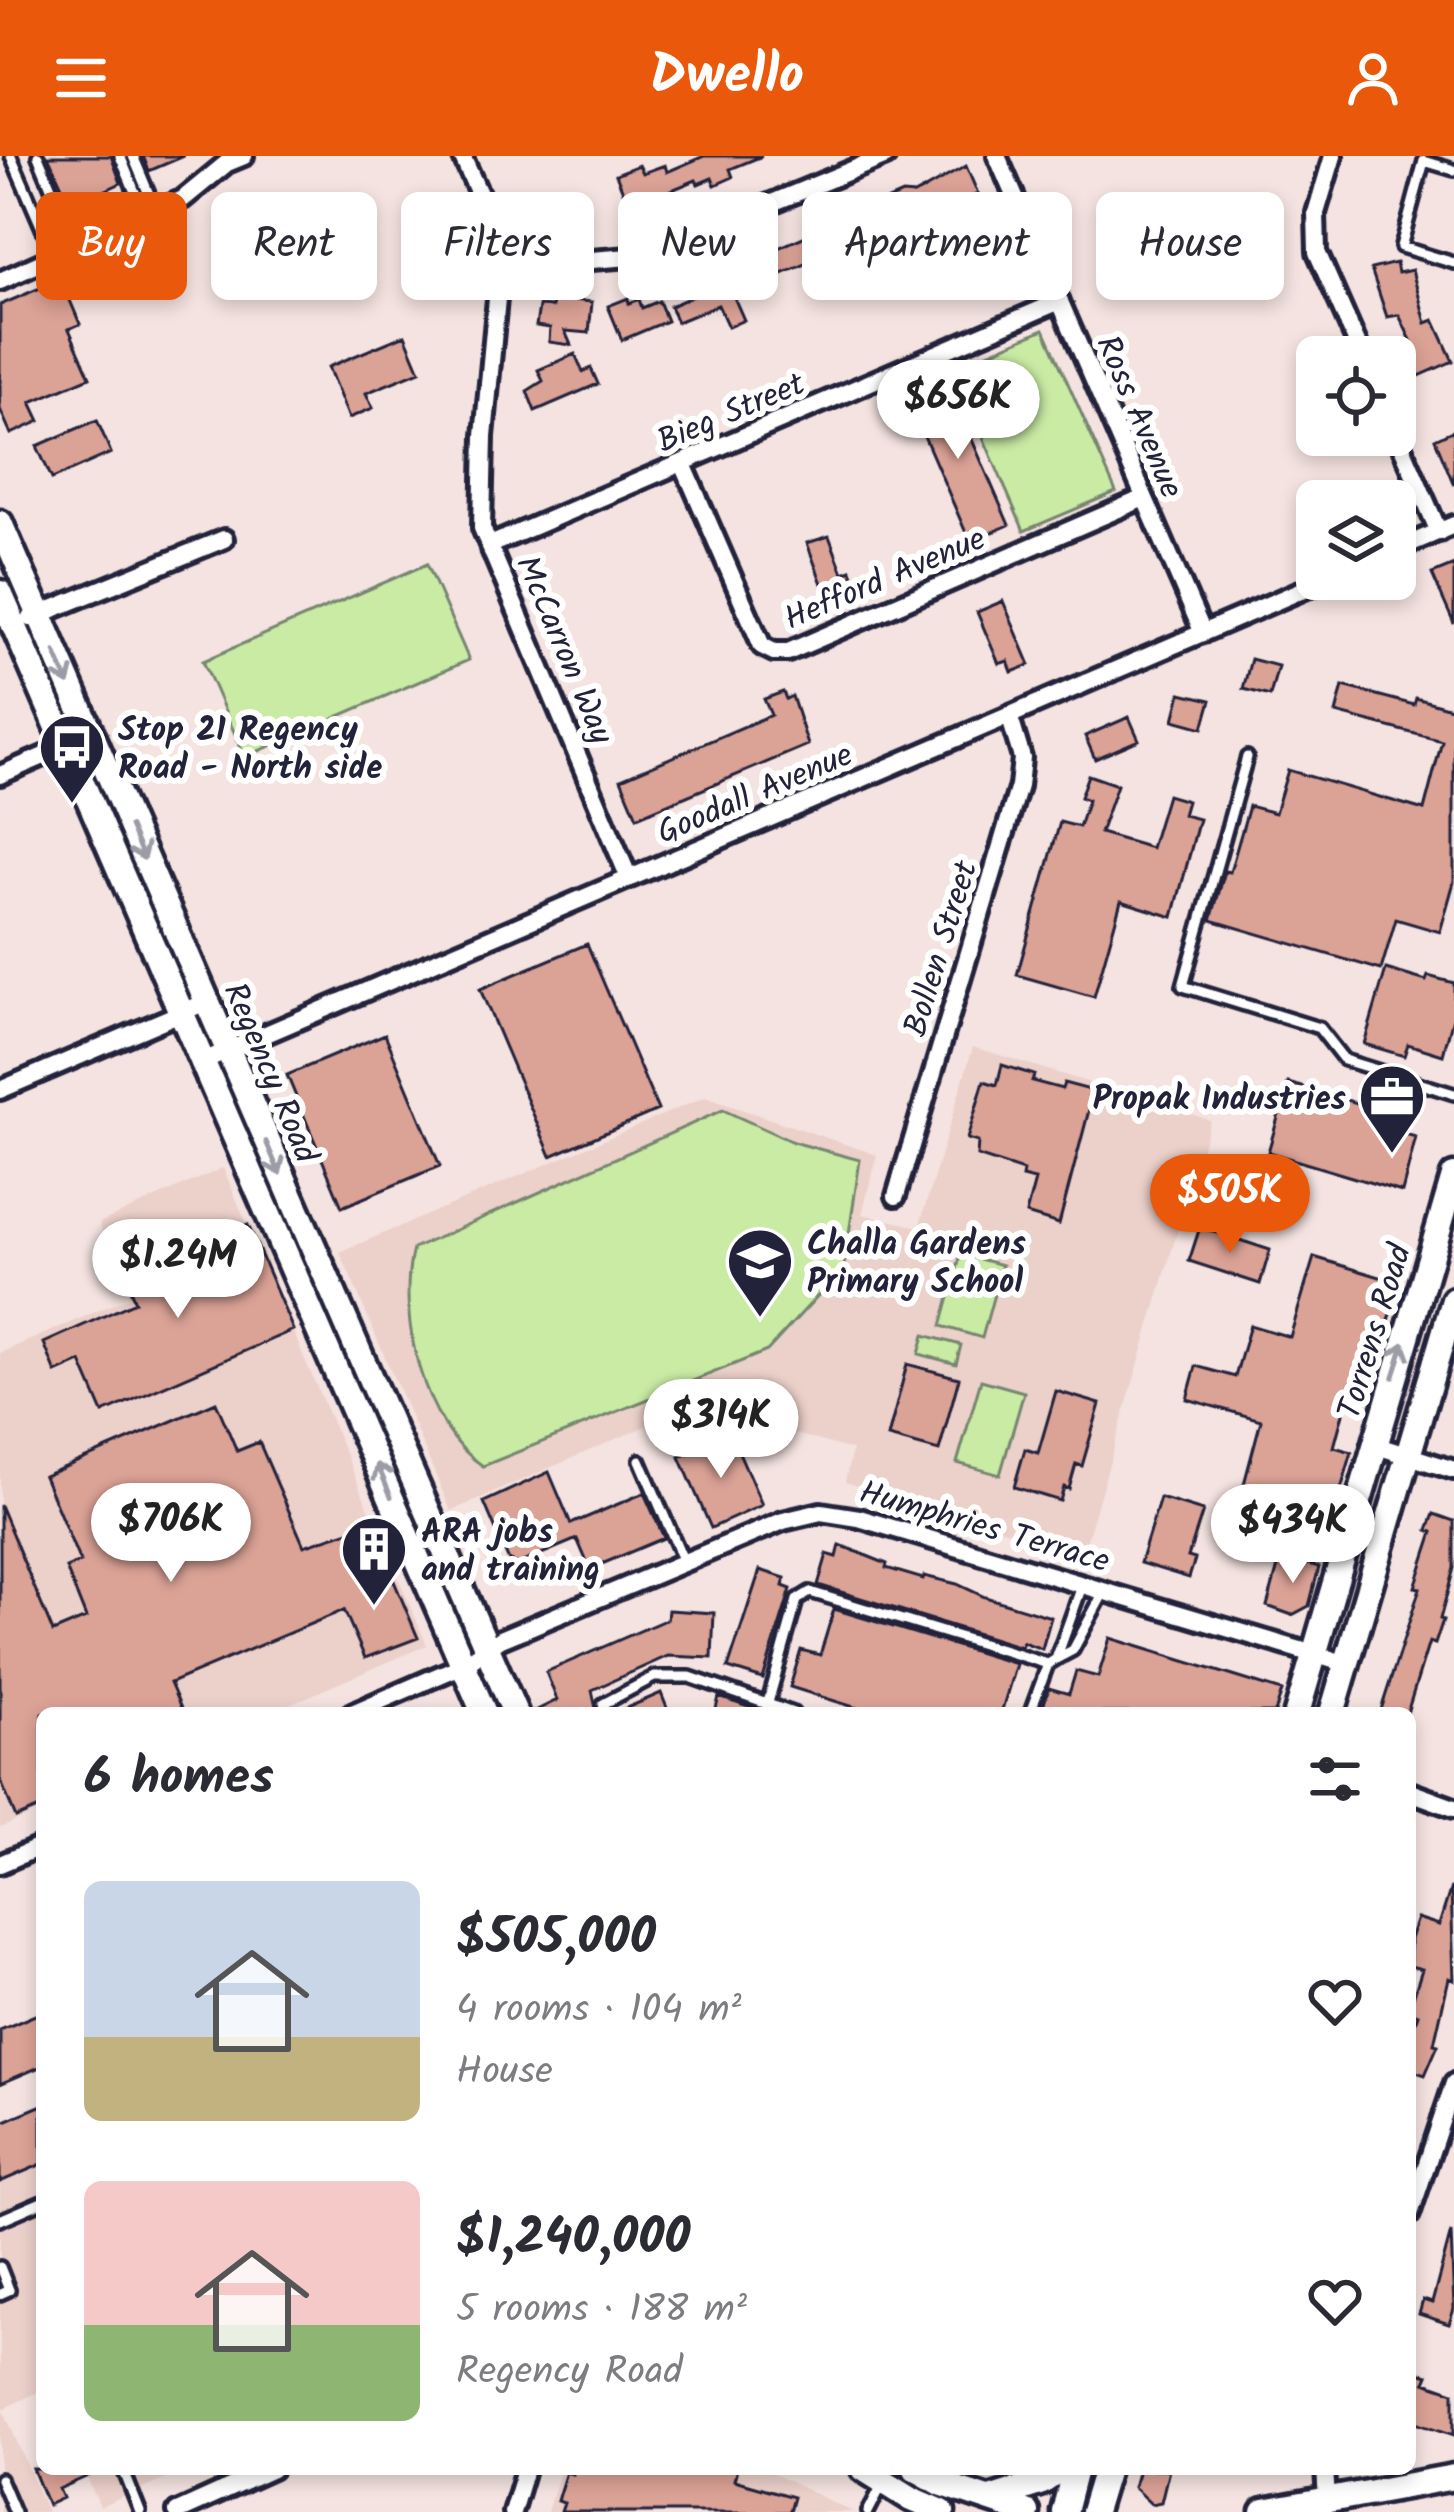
<!DOCTYPE html>
<html lang="en">
<head>
<meta charset="utf-8">
<style>
  body { margin:0; font-family:Kalam,sans-serif; background:#f2f2f3; color:#2b2b33; height:100vh; display:flex; flex-direction:column; font-size:45px; white-space:nowrap }
  * { box-sizing:border-box; margin:0 }
  p { font-size:39px; color:#7c7c81 }
  .icon { flex:none; width:66px; height:66px; fill:none; stroke:currentColor; stroke-width:2; stroke-linecap:round; stroke-linejoin:round }
  .map { position:relative; flex:1; overflow:hidden }
  .panel { position:absolute; left:36px; top:1551px; width:1380px; height:768px; display:flex; flex-direction:column; background:#fff; border-radius:18px; box-shadow:0 6px 18px #0003 }
  .panel>* { flex:none }
  .hud { position:absolute; left:36px; top:36px; width:1383px; height:108px; display:flex; gap:24px }
  .tools { position:absolute; left:1296px; top:180px; display:grid; gap:24px }
  .tools a { display:grid; place-items:center; width:120px; height:120px; border-radius:18px; background:#fff; box-shadow:0 6px 18px #0003; font-size:60px }
  .price { position:absolute; translate:-50% -102px; padding:0 27px; border-radius:42px; background:#fff; color:#222; font-size:39px; line-height:78px; filter:drop-shadow(0 3px 6px #0008) }
  .price::after { content:''; position:absolute; left:50%; top:72px; width:36px; height:27px; margin-left:-18px; background:inherit; clip-path:polygon(0 0,100% 0,50% 100%) }
  .price.active { background:#ea580c; color:#fff }
  ul { padding:0; list-style:none }
  li { display:flex; align-items:center; gap:36px; height:300px; padding:0 48px }
  li span { display:grid; place-items:center; flex:none; width:336px; height:240px; border-radius:18px; color:#555 }
  li>.icon { margin-inline-start:auto }
  span .icon { width:144px; height:144px; fill:#fffc; stroke-width:1 }
  li b { font-size:51px }
  h2 { display:flex; justify-content:space-between; align-items:center; height:144px; padding:0 48px; font-size:51px }
  .tag { padding:0 42px; border-radius:18px; background:#fff; box-shadow:0 6px 18px #0003; font-size:42px; line-height:108px }
  .tag.active { background:#ea580c; color:#fff }
  header { display:flex; justify-content:space-between; align-items:center; height:156px; padding:0 48px; background:#ea580c; color:#fff; font-size:54px; font-weight:800 }
  .map>svg:first-child { display:block }
  .built { fill:#ecd0ca }
  .green { fill:#c9eba4; stroke:#768670; stroke-width:3 }
  .building { fill:#dba296; stroke:#22223b; stroke-width:3 }
  .lines { fill:none; stroke-linecap:round; stroke-linejoin:round }
  .service-casing { stroke:#22223b; stroke-width:18 }
  .minor-casing { stroke:#22223b; stroke-width:26 }
  .secondary-casing { stroke:#22223b; stroke-width:33 }
  .service { stroke:#fff; stroke-width:9 }
  .minor { stroke:#fff; stroke-width:16 }
  .secondary { stroke:#fff; stroke-width:24 }
  .oneway { stroke:#9c9ca7 }
  .labels { text-anchor:middle; stroke-width:12; stroke-linejoin:round; paint-order:stroke }
  .street-label { font-size:33px; fill:#22223b; stroke:#fff }
  .poi-label { font-size:33px; font-weight:bold; fill:#22223b; stroke:#fff; text-anchor:start }
</style>
</head>
<body>
<header><svg class="icon" aria-label="menu" viewBox="0 0 24 24"><path d="M4 6h16M4 12h16M4 18h16"/></svg>Dwello<svg class="icon" aria-label="person" viewBox="0 0 24 24"><circle cx="12" cy="8" r="4"/><path d="M4 21q1-7 8-7t8 7"/></svg></header>
<div class="map">
<svg width="1454" height="2356" viewBox="0 0 1454 2356">
  <rect width="100%" height="100%" fill="#f4e3e0"/>
  <filter id="ink" filterUnits="userSpaceOnUse"><feTurbulence type="fractalNoise" baseFrequency=".00833" numOctaves="2"/><feDisplacementMap in="SourceGraphic" scale="24" xChannelSelector="R" yChannelSelector="G"/><feConvolveMatrix kernelMatrix="1 2 1 2 8 2 1 2 1" color-interpolation-filters="sRGB"/></filter>
  <g filter="url(#ink)">
    <path class="built" d="M973,891L1210,964L1083,1397L845,1326L852,1294L694,1249L451,1355L340,1096L705,941L877,999L862,1058L919,1071Z
      M223,1012L427,1489L270,1557H42V1654L0,1672V1197L130,1141L99,1067Z
      M42,1949V2234L3,2253L47,2356H0V1967Z
      M83,2313H189L100,2351Z
      M561,2313H763L853,2356H547Z"/>
    <path class="green" d="M1044,173L1116,336L1024,375L953,212Z
      M427,408L469,504L245,601L203,505Z
      M723,954L793,986L860,1004L844,1111L767,1195L483,1310C423,1271 396,1159 413,1093Z
      M961,1098L1002,1109L982,1182L941,1170Z
      M924,1179L961,1189L956,1208L919,1198Z
      M981,1224L1024,1236L1000,1319L957,1307Z"/>
    <path class="building" d="M48,0H111L121,27L71,50Z
      M143,0H184L149,15Z
      M704,0H762L730,13L733,21L715,29L712,22L698,28L696,24L652,42L656,51L633,60L616,18L639,9L643,17L665,9L667,16Z
      M966,10L978,38L961,45L965,54L943,64H932L930,58L895,74L893,71L733,139L744,164L728,171L718,149L677,166L670,150L696,139L693,129L902,38L914,39Z
      M570,31L588,75L570,82L563,66L551,71L534,44Z
      M1396,107L1398,117L1412,114L1426,167L1434,164L1453,205L1419,220L1410,200L1417,197L1399,159L1387,161L1371,113Z
      M61,123L80,168L69,173L90,221L31,246L40,265L11,278L0,253V149Z
      M554,142L592,146L589,177L565,175L571,189L549,186L550,172L536,170L539,150L552,151Z
      M628,142L629,147L639,143L642,152L659,145L667,165L622,184L608,150Z
      M405,179L420,215L366,237L373,252L349,262L328,211Z
      M575,198L583,216L591,212L598,228L535,255L527,235L543,225L538,214Z
      M947,226L1009,369L970,386L908,243Z
      M97,264L111,297L52,323L37,290Z
      M1454,274V329L1435,283Z
      M829,380L843,417L851,414L859,435L851,438L853,444L831,452L807,387Z
      M1454,409V468L1432,418Z
      M1003,445L1030,509L1012,516L1008,505L999,508L977,456Z
      M1251,503L1278,510L1270,540L1243,533Z
      M1343,530L1414,549L1416,542L1454,553V726L1440,776L1396,763L1381,814L1211,764L1225,715L1230,716L1249,650L1275,657L1288,614L1424,654L1442,585L1336,557Z
      M783,536L786,543L792,540L808,589L637,661L621,623L771,559L764,543Z
      M1181,537L1211,544L1203,572L1174,564Z
      M1129,561L1139,584L1095,603L1085,580Z
      M1088,619L1117,629L1100,677L1151,692L1167,639L1187,645L1183,659L1199,663L1173,761L1121,745L1094,841L1017,819L1060,666L1079,671L1088,644L1080,641Z
      M587,788L658,954L551,1000L480,833Z
      M1386,813L1426,825L1428,820L1454,827V858L1443,899L1408,888L1404,900L1364,888Z
      M385,878L440,1010L342,1051L287,919Z
      M1002,909L1034,919L1032,925L1062,933L1064,927L1094,935L1059,1068L1026,1058L1035,1024L1022,1021L1023,1015L977,1000L978,986L967,983L984,925L997,929Z
      M1288,927L1377,953L1372,969L1416,981L1402,1036L1268,996Z
      M248,1069L293,1174L103,1257L81,1206L56,1217L44,1187L135,1146L125,1120Z
      M1200,1071L1270,1094L1260,1128L1189,1105Z
      M1314,1101L1400,1127L1377,1206L1372,1204L1362,1239L1349,1235L1334,1291L1352,1296L1335,1354L1244,1328L1261,1264L1187,1243L1196,1210L1235,1221L1250,1169L1290,1181Z
      M907,1208L959,1222L939,1295L888,1281Z
      M1056,1235L1100,1248L1082,1310L1076,1308L1069,1333L1064,1331L1060,1345L1014,1331L1025,1293L1038,1297Z
      M216,1246L237,1295L259,1286L304,1390L370,1368L418,1482L365,1502L344,1454L170,1527L183,1557H42V1651L16,1662L0,1623V1349L53,1476L86,1462L66,1412L80,1406L44,1320Z
      M731,1278L762,1349L711,1372L680,1301Z
      M549,1316L571,1368L644,1337L664,1382L590,1413L577,1383L518,1408L509,1405L484,1346Z
      M1160,1342L1203,1355L1188,1401L1195,1403L1189,1422L1140,1407Z
      M1434,1358L1454,1365V1412L1440,1463L1443,1464L1435,1488L1429,1486L1407,1557H1380L1420,1432L1415,1431L1433,1376L1428,1374Z
      M840,1389L887,1408L886,1412L923,1423L924,1420L957,1428L985,1441L1051,1461L1042,1493L1023,1486L1021,1491L818,1429L827,1398L837,1401Z
      M1281,1400L1319,1411L1309,1450L1292,1459L1267,1450Z
      M760,1414L785,1422L783,1430L791,1433L763,1523L728,1512Z
      M834,1453L1016,1508L1001,1557H873L790,1531L801,1494L820,1499Z
      M668,1454L714,1457L712,1502L668,1500L592,1534L597,1557H531L557,1544L546,1516L667,1463Z
      M1110,1482L1282,1535L1275,1557H1041L1049,1532L1069,1538L1076,1515L1098,1521Z
      M661,1537L669,1557H615Z
      M719,1541L760,1555L761,1557H715Z
      M1451,1731L1454,1824L1449,1822L1434,1888L1438,1889L1425,1919L1410,1914V1881L1418,1858L1410,1855V1851L1422,1813L1410,1810V1783L1417,1762L1439,1769Z
      M42,1856V1910L0,1928V1874Z
      M42,1949V2008L0,2026V1967Z
      M1451,2076L1454,2153L1449,2168L1419,2158L1423,2144L1432,2147Z
      M1410,2213L1428,2219L1425,2226L1454,2236V2279L1410,2264Z
      M33,2313H104L59,2333L63,2342L48,2349Z
      M573,2313H737L734,2324L793,2341L789,2356H561L564,2347L557,2345L559,2338L566,2316L572,2318Z
      M1138,2313H1169L1161,2346L1151,2348L1133,2331Z"/>
    <g class="lines">
      <g class="service-casing">
        <path id="service" d="M11,0L54,100
          M38,0L76,91
          M120,0L145,60
          M133,0L156,55
          M1454,14L1424,5L1401,91L1454,107
          M1247,601L1183,830L1319,872L1344,904L1454,938
          M640,1304L684,1406
          M1056,1503L1073,1494L1104,1436
          M767,1550L797,1444L810,1436L1048,1508
          M606,1557L603,1548L654,1521H690L793,1557
          M1030,1557L1048,1508L1056,1503L1082,1430
          M0,2064L42,2046
          M0,2111L9,2134L0,2138
          M123,2313L140,2356
          M0,2323L14,2356
          M868,2356L883,2327"/>
      </g>
      <g class="minor-casing">
        <path id="minor" d="M462,0L499,82L500,111L484,280L482,372L629,722
          M997,0L1203,477
          M1333,0L1316,57L1317,96L1363,201
          M500,111L643,100L886,0
          M0,125L183,43L227,7L244,0
          M1395,275L1439,376
          M683,308L762,490L774,496H788L1144,342
          M490,389L1060,145
          M1395,394L1454,369
          M31,462L224,383
          M0,619L76,586
          M203,905L1328,423
          M0,934L206,846
          M896,1040L1019,630L1022,602L1009,559
          M1374,1289L1454,1314
          M352,1557L463,1509L501,1483L783,1365L821,1356L859,1362L1347,1508
          M1410,1636L1454,1652
          M0,1708L42,1690
          M1410,2058L1454,1927
          M1325,2313L1327,2344
          M177,2356L272,2313
          M512,2356L525,2313"/>
      </g>
      <g class="secondary-casing">
        <path id="secondary" d="M0,367L515,1557
          M0,437L484,1557
          M1297,1557L1454,1020
          M1332,1557L1454,1144
          M864,2313L912,2343L942,2356
          M916,2313L943,2328L1026,2356
          M990,2343L1042,2326L1061,2313
          M1064,2356L1075,2313
          M1093,2356L1106,2313
          M1264,2356L1454,2321"/>
      </g>
      <use href="#service" class="service"/>
      <use href="#minor" class="minor"/>
      <use href="#secondary" class="secondary"/>
    </g>
    <defs><path id="oneway-shaft" d="M-6 0H5M1.5-3L5.5 0L1.5 3" fill="none" stroke-width="1.6" stroke-linecap="round" stroke-linejoin="round" transform="scale(3)"/></defs>
    <g class="oneway">
      <use href="#oneway-shaft" transform="translate(62 512) rotate(67)"/>
      <use href="#oneway-shaft" transform="translate(137 687) rotate(67)"/>
      <use href="#oneway-shaft" transform="translate(273 1002) rotate(67)"/>
      <use href="#oneway-shaft" transform="translate(1399 1204) rotate(-73)"/>
      <use href="#oneway-shaft" transform="translate(384 1324) rotate(-113)"/>
    </g>
  </g>
  <defs>
    <g id="bus-pin" transform="scale(3.45)"><path d="M0 17L-7.5 6A9.5 9.5 0 1 1 7.5 6Z" fill="#22223b" stroke="#fff"/><path d="M-5-6H5V4H4V6H2V4H-2V6H-4V4H-5ZM-3.5-4V0h7V-4ZM-3.5 1.2v1.5H-2V1.2ZM2 1.2v1.5H3.5V1.2Z" fill="#fff"/></g>
    <g id="office-pin" transform="scale(3.45)"><path d="M0 17L-7.5 6A9.5 9.5 0 1 1 7.5 6Z" fill="#22223b" stroke="#fff"/><path d="M-6-3h4V-5.5h4V-3h4V5H-6ZM-1-4.5V-3h2v-1.5ZM-6 0V1H6V0Z" fill="#fff"/></g>
    <g id="school-pin" transform="scale(3.45)"><path d="M0 17L-7.5 6A9.5 9.5 0 1 1 7.5 6Z" fill="#22223b" stroke="#fff"/><path d="M0-5L7-2L0 1L-7-2ZM-4 1L0 2.5L4 1V4Q0 6-4 4Z" fill="#fff"/></g>
    <g id="building-pin" transform="scale(3.45)"><path d="M0 17L-7.5 6A9.5 9.5 0 1 1 7.5 6Z" fill="#22223b" stroke="#fff"/><path d="M-4-6H4V6H1V3H-1V6H-4ZM-2.5-4.3h1.7v1.8h-1.7ZM.8-4.3h1.7v1.8H.8ZM-2.5-1h1.7V.8h-1.7ZM.8-1h1.7V.8H.8Z" fill="#fff"/></g>
  </defs>
  <g fill-rule="evenodd">
    <use href="#bus-pin" x="72" y="591"/>
    <use href="#office-pin" x="1392" y="941"/>
    <use href="#school-pin" x="760" y="1105"/>
    <use href="#building-pin" x="374" y="1393"/>
  </g>
  <g class="labels">
    <g class="street-label">
      <text transform="translate(730 255) rotate(-23)" y="12">Bieg Street</text>
      <text transform="translate(1141 260) rotate(67)" y="12">Ross Avenue</text>
      <text transform="translate(884 421) rotate(-23)" y="12">Hefford Avenue</text>
      <text transform="translate(566 493) rotate(67)" y="12">McCarron Way</text>
      <text transform="translate(754 636) rotate(-23)" y="12">Goodall Avenue</text>
      <text transform="translate(939 792) rotate(-73)" y="12">Bollen Street</text>
      <text transform="translate(272 916) rotate(67)" y="12">Regency Road</text>
      <text transform="translate(1373 1175) rotate(-73)" y="12">Torrens Road</text>
      <text transform="translate(985 1369) rotate(16)" y="12">Humphries Terrace</text>
    </g>
    <g class="poi-label">
      <text x="118" y="584">Stop 21 Regency<tspan x="118" dy="38">Road - North side</tspan></text>
      <text x="1346" y="953" text-anchor="end">Propak Industries</text>
      <text x="807" y="1098">Challa Gardens<tspan x="807" dy="38">Primary School</tspan></text>
      <text x="421" y="1386">ARA jobs<tspan x="421" dy="38">and training</tspan></text>
    </g>
  </g>
</svg>
<div class="tools">
<a><svg class="icon" aria-label="locate" viewBox="0 0 24 24"><circle cx="12" cy="12" r="6"/><path d="M12 2v4M12 18v4M2 12h4M18 12h4"/></svg></a>
<a><svg class="icon" aria-label="layers" viewBox="0 0 24 24"><path d="M12 4l9 5-9 5-9-5zM3 14l9 5 9-5"/></svg></a>
</div>
<b class="price" style="left:958px;top:306px">$656K</b>
<b class="price active" style="left:1230px;top:1100px">$505K</b>
<b class="price" style="left:178px;top:1165px">$1.24M</b>
<b class="price" style="left:721px;top:1325px">$314K</b>
<b class="price" style="left:171px;top:1429px">$706K</b>
<b class="price" style="left:1293px;top:1430px">$434K</b>
<div class="hud">
<a class="tag active">Buy</a>
<a class="tag">Rent</a>
<a class="tag">Filters</a>
<a class="tag">New</a>
<a class="tag">Apartment</a>
<a class="tag">House</a>
</div>
<section class="panel">
<h2>6 homes<svg class="icon" aria-label="filters" viewBox="0 0 24 24"><path d="M4 7h16M4 17h16"/><circle cx="9" cy="7" r="2"/><circle cx="15" cy="17" r="2"/></svg></h2>
<ul>
<li><span style="background:linear-gradient(#c9d6e8 65%,#c2b280 0)"><svg class="icon" aria-label="home" viewBox="0 0 24 24"><path d="M3 11l9-7 9 7M6 9v11h12V9"/></svg></span><div><b>$505,000</b><p>4 rooms · 104 m²</p><p>House</p></div><svg class="icon" aria-label="heart" viewBox="0 0 24 24"><path d="M12 20l-8-8c-3-5 5-10 8-4 3-6 11-1 8 4z"/></svg></li>
<li><span style="background:linear-gradient(#f6c9c9 60%,#8fb573 0)"><svg class="icon" aria-label="home" viewBox="0 0 24 24"><path d="M3 11l9-7 9 7M6 9v11h12V9"/></svg></span><div><b>$1,240,000</b><p>5 rooms · 188 m²</p><p>Regency Road</p></div><svg class="icon" aria-label="heart" viewBox="0 0 24 24"><path d="M12 20l-8-8c-3-5 5-10 8-4 3-6 11-1 8 4z"/></svg></li>
</ul>
</section>
</div>
</body>
</html>
